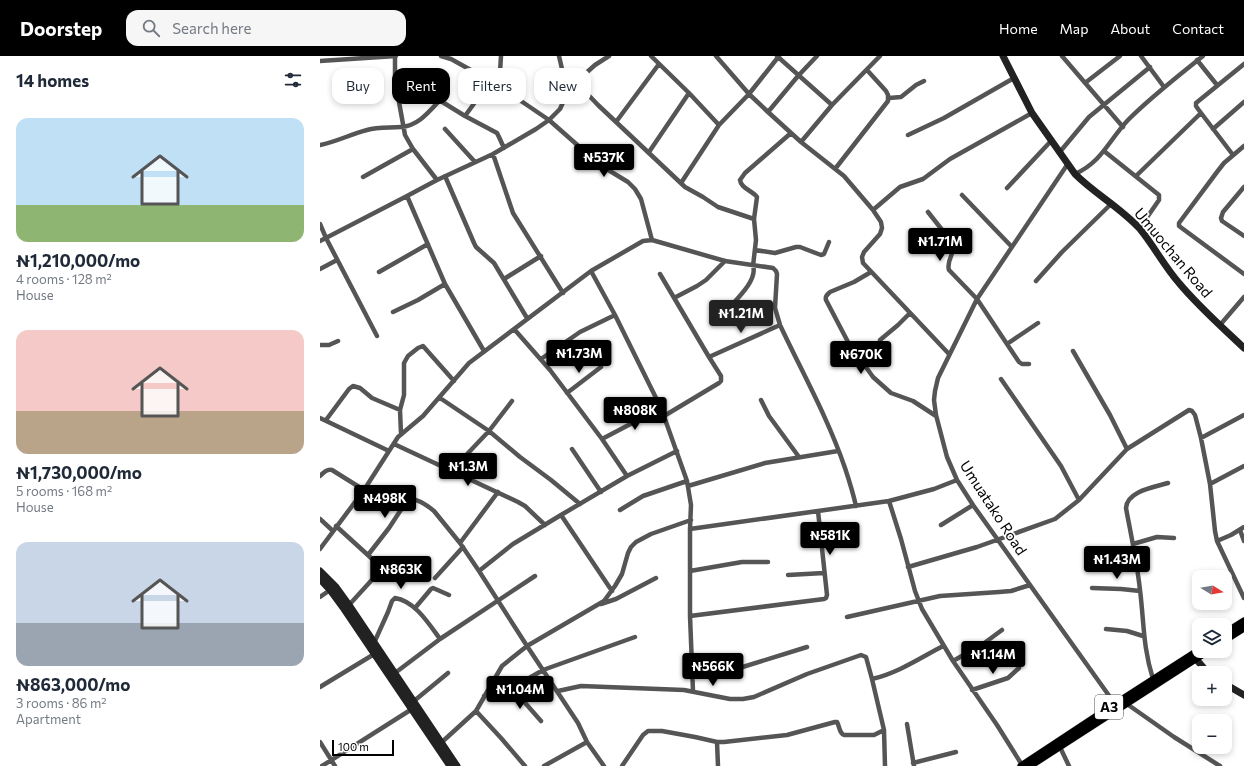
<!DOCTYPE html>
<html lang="en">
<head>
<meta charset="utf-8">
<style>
  body { margin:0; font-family:Commissioner,sans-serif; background:#f6f6f7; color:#1f2937; height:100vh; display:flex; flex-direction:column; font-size:15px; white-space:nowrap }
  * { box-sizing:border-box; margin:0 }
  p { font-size:13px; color:#747a83 }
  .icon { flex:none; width:22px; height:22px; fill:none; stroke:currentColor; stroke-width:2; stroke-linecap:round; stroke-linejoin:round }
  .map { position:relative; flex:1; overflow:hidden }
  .side { display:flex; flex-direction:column; background:#fff; width:320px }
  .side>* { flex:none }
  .top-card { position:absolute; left:12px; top:12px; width:380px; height:36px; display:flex; gap:8px }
  .needle { width:26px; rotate:101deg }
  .controls { position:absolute; left:872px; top:514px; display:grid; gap:8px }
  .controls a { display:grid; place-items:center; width:40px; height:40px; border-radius:8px; background:#fff; box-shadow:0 2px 6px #0003; font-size:20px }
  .scale { position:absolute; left:12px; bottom:10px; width:62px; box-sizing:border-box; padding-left:4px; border:2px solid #000; border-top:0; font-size:11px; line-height:14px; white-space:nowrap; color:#000; -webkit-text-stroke:3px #fff; paint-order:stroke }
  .price { position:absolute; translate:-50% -34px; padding:0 9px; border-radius:4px; background:#000; color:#fff; font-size:13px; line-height:26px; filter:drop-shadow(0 1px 2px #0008) }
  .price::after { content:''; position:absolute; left:50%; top:24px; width:12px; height:9px; margin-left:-6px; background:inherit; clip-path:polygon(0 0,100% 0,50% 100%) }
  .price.active { background:#222; color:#fff }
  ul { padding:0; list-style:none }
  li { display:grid; align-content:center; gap:8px; height:212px; padding:0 16px }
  li span { display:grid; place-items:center; height:124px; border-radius:12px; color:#555 }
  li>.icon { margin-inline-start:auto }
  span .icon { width:72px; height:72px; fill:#fffc; stroke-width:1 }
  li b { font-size:17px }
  h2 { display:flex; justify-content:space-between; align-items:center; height:48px; padding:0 16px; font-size:17px }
  .pill { padding:0 14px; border-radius:12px; background:#fff; box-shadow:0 2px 6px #0003; font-size:14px; line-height:36px }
  .pill.active { background:#000; color:#fff }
  header { display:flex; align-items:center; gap:24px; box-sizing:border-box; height:56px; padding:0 20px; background:#000; color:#fff }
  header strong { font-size:19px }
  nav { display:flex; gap:22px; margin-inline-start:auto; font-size:14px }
  .search { width:280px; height:36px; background:#f6f6f7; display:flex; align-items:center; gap:10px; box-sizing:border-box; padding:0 14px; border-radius:12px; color:#747a83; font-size:15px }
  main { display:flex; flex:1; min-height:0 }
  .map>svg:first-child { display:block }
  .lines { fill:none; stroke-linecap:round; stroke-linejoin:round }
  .primary-casing { stroke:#dbdbdb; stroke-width:8 }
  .street { stroke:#555; stroke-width:4.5 }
  .secondary { stroke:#222; stroke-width:7 }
  .primary { stroke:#000; stroke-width:7 }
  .labels { text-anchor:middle; stroke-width:3.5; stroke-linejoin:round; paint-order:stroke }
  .shield { fill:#fff; stroke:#4c4c4c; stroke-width:1 }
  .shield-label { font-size:14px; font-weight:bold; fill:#000 }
  .street-label { font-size:15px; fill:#000; stroke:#fff }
</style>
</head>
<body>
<header>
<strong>Doorstep</strong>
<div class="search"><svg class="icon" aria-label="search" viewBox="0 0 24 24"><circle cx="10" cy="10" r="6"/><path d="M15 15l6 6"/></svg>Search here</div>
<nav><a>Home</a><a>Map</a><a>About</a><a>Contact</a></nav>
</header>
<main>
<section class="side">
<h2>14 homes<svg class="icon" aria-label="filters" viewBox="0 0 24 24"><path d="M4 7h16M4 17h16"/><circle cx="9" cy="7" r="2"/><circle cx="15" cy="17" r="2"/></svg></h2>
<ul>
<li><span style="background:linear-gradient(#bfe0f5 70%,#8fb573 0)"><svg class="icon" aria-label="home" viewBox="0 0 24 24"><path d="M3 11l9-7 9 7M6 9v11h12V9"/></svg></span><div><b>₦1,210,000/mo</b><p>4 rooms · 128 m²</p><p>House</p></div></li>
<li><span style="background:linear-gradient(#f6c9c9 65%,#b9a48a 0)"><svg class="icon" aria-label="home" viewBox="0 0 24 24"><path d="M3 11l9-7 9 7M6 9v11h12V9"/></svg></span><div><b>₦1,730,000/mo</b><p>5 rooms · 168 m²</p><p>House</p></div></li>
<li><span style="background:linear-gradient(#c9d6e8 65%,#9aa5b1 0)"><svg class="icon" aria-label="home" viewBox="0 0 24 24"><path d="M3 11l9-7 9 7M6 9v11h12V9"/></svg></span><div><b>₦863,000/mo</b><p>3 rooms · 86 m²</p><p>Apartment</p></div></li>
</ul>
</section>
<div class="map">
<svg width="924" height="710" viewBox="0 0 924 710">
  <rect width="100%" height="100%" fill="#fff"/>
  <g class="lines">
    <g class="primary-casing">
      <path id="primary" d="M905,577L924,565
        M905,584L924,572
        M701,710L795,648L879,594
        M710,710L888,595"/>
    </g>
    <path class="street" d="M75,0V24L85,79L93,93L117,124
      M121,0L131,3L176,28L229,64L280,109L308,126L315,133L321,143L332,184
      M239,0L242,13L249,33
      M331,0L369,37L399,69
      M396,0L429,38L448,56L481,86L524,120L553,154L561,166L562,172L560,178L544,196L542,201L543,207L629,298
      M457,0L512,49
      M742,0L803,71
      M821,0L844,31
      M877,4L897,29
      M0,5L76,0
      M256,26L278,49L365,131L383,141L398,151L434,163
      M765,27L800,0
      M176,28L180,16L181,0
      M77,39C88,38 101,34 111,39L145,60L177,77L179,81L184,92
      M569,42L581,41L596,29L604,25
      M448,56L478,20L497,0
      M145,60L158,42L170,24
      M296,66L339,8
      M125,73L155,106
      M893,73L924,46
      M588,79L624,62L694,22
      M481,86L512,49L560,0
      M0,89C16,86 31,78 47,74C58,71 69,72 81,71C98,70 109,56 120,44
      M924,90L904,107L897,116L859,167V170L924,218
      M784,95L839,139V144L819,173
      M329,96L369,37
      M739,97L769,61L830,11
      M173,98L193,157L243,237
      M913,99L878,53L876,50V47L924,8
      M747,109L657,243L618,322L615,335L614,344L616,359L627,401L637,424L653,449L795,648
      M515,113L568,45V39L566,35L547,14
      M755,118C782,106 789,84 808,64C831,41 857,21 883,0
      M125,120L154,187L156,191L174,207L207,262
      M816,120L881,57
      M43,121L93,93
      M361,127L399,69L429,38L459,0
      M924,131L903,156L901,162L902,165L924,180
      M687,132L731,85
      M642,139L692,191
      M87,140L125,228L164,295
      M553,154L580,131L603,123L630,103L712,57
      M608,156L634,189C634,198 626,205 629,214L657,243L699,306L702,308H709
      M0,168L6,182L57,280
      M0,185L87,140L117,124L173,98L216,73L229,64L240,53L249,33L256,26L275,9L289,0
      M435,194L455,197L476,191H480L501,199L504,198L509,186
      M0,213L17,204
      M271,215L295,259L341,352L367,425L371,449L370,473V560L373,635
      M59,216L108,188
      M551,216L534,226L510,236C507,239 505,240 506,244L528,286L553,321L571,337L593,345L616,360
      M340,218L389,301L401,320V325L399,327L344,360
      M184,223L221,200
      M716,225L742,196L791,148
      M354,242L377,230L386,224L405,205
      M407,254C416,244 438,224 433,210L436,184L434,163L437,141C432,134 421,133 420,124L425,117L471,77
      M73,256L98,244L125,228
      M900,269L924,241
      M194,273L230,314L282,383L307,420
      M687,288L718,267
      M0,289H9L18,285
      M753,295L790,359L807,393
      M565,299L560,286V284L578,269L590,257
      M389,301L460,269
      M221,303L260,276L295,259
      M681,323L741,410L759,444
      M247,337L281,311
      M120,342L169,375L200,401L231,424L260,448
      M441,344L449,360L479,401
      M0,362L69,395
      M6,364L29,333L33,330L40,332L52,342L80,354
      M81,378L80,354L84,339V307L88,300L98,292L103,290L134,325
      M881,382L924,359
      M282,383L341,352
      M74,388L198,446L205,450L225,469
      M252,393L281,436
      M132,414L169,375L192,345
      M0,420C4,416 7,413 12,414L44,434
      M890,428L924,410
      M368,430L445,407L518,395
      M569,445L581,483L595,535L602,553L633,605L677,669L702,709
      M300,454L323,440L367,425
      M241,459L292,535
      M0,463L13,475
      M621,469L653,449
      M16,470L61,511
      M370,473L569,445L614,433L637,424
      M920,474L924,485
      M897,485L911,479L924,471
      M140,487L178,436
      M813,488L837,481L854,482
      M0,493L44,434L78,381L103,360L149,307L271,215L323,185L332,184L405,205L453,212L456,215L457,218L455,252L460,269C482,316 508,362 525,412C529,424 533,437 536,450
      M48,499L69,472L88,443C97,442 107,449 114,455L140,487L159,515L207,590L258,667L267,686L284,710
      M588,511L657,491L735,463L759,444L807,393L869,354L872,355L875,359L881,382L890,428L895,475L897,485L924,542
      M159,515L193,488L241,459L307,420L357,395
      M370,515L422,506H448
      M468,519L504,517
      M115,522L143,491
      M772,532L801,533L820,535
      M0,541L10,534
      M281,548L296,543L336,522
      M29,549L60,515C64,503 76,504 86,506
      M95,552L111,533L113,532L129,539
      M370,560L504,543L506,542L507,539L498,455
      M527,561L620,540L679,536L691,535L710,529
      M786,573L807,575L823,580
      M54,587L68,556L72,545L75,542C95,545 109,568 120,583
      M633,605L663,588L682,574
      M75,617L120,583L215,520
      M373,621L413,614L487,591
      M552,623C578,617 600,602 623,590
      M833,623C823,592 824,566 820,534C817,506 811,479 806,452C807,435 835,431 848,427
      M0,631L56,597
      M192,632L221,665
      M652,634L688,622L699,612
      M238,635L261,630L364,634L410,643H423L434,641L487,618L541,599L546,601L552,623L564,674L565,710
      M164,640L192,632L223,614L315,581
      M94,645L128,617
      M807,648L854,681L900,710
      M156,655L181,682L205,710
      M587,668L594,710
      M0,686L15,710
      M122,686L156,655L182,610L207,590L284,545L295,530L302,518L308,497L311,491L316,486L331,478L371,464
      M397,686L398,710
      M739,689L749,710
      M593,707L636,696
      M2,710L92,653
      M224,710L267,686
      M302,710L323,679L328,675H342L375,681L397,686H404L467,679L515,666H517C520,671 519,677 524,679H554L564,674"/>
    <path class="secondary" d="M683,0L712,57L755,118C775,138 801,152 820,173C834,190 844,210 859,227C879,251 902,271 924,292
      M0,515L16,531L29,549L137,710
      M0,523L10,534L24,553L130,710
      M876,603L888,617
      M905,628L924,639"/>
    <use href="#primary" class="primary"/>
  </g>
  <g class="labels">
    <rect class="shield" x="775" y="639" width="28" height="24" rx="3"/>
    <g class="shield-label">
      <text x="789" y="656">A3</text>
    </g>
    <g class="street-label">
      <text transform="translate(853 197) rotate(50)" y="5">Umuochan Road</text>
      <text transform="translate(673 452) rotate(57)" y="5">Umuatako Road</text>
    </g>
  </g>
</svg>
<div class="controls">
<a><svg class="needle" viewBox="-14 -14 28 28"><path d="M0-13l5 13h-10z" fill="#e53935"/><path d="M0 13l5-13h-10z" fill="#747a83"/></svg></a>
<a><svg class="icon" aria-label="layers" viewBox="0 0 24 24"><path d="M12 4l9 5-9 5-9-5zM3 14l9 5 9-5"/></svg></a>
<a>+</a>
<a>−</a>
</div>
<div class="scale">100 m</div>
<b class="price" style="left:284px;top:122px">₦537K</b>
<b class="price" style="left:620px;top:206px">₦1.71M</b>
<b class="price active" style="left:421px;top:278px">₦1.21M</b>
<b class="price" style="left:259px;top:318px">₦1.73M</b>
<b class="price" style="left:541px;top:319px">₦670K</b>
<b class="price" style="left:315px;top:375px">₦808K</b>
<b class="price" style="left:148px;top:431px">₦1.3M</b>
<b class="price" style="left:65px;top:463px">₦498K</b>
<b class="price" style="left:510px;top:500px">₦581K</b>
<b class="price" style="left:797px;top:524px">₦1.43M</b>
<b class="price" style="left:81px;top:534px">₦863K</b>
<b class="price" style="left:673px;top:619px">₦1.14M</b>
<b class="price" style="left:393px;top:631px">₦566K</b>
<b class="price" style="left:200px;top:654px">₦1.04M</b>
<div class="top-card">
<a class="pill">Buy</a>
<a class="pill active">Rent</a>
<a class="pill">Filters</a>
<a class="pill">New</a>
</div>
</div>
</main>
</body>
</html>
